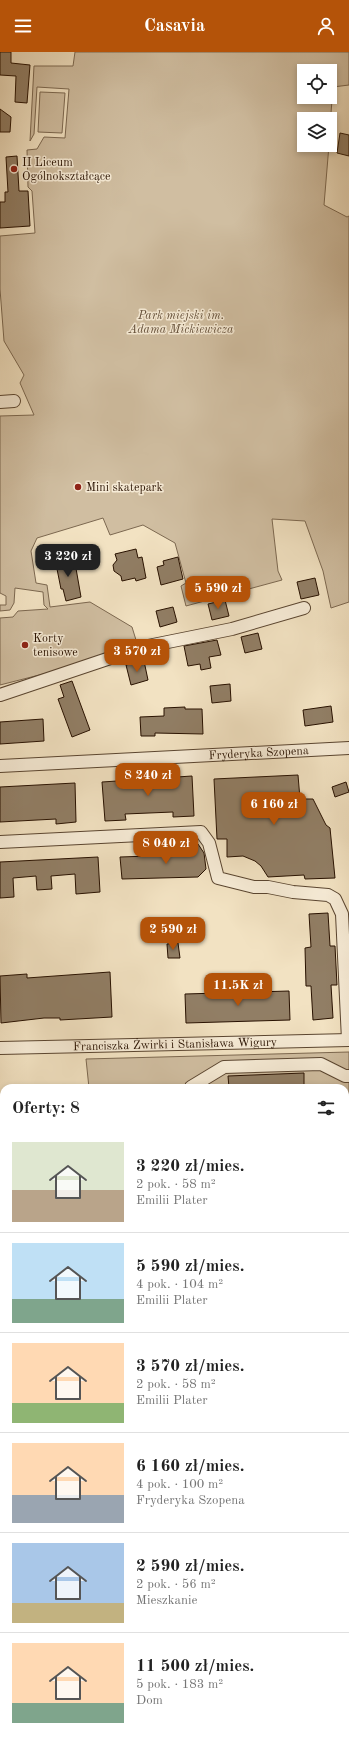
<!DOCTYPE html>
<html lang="pl">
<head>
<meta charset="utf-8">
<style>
  body { margin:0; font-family:"Old Standard TT",serif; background:#f6f6f6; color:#222; height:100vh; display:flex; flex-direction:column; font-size:15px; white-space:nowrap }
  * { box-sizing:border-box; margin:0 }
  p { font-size:13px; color:#767676 }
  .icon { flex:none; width:22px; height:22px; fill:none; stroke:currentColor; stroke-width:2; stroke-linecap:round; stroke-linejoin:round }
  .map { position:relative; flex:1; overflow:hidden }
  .details { position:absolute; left:0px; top:1032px; width:349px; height:656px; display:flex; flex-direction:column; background:#fff; border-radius:12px 12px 0 0; box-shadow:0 2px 6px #0003 }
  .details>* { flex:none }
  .buttons { position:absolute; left:297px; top:12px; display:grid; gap:8px }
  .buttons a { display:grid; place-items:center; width:40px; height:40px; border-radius:0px; background:#fff; box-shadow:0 2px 6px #0003; font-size:20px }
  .price { position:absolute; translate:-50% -34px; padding:0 9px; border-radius:8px; background:#b45309; color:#fff; font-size:13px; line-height:26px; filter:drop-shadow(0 1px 2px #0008) }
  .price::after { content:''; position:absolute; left:50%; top:24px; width:12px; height:9px; margin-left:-6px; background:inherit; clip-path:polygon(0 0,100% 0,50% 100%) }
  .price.active { background:#222; color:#fff }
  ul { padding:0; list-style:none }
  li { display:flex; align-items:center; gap:12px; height:100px; padding:0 12px }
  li+li { border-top:1px solid #e0e0e0 }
  li span { display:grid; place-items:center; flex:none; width:112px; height:80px; border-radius:0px; color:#555 }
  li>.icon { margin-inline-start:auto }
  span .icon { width:48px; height:48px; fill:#fffc; stroke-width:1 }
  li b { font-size:17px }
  h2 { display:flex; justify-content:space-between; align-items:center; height:48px; padding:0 12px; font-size:17px }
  header { display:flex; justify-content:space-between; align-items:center; height:52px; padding:0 12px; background:#b45309; color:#fff; font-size:18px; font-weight:800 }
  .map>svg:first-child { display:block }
  .green { fill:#d0bea1; stroke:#7c6850; fill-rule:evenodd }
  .building { fill:#917e65; stroke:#281100 }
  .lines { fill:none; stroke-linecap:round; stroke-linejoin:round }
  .minor-casing { stroke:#5a4530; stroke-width:14 }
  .major-casing { stroke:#281100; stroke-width:17 }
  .minor { stroke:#f7ecd7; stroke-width:12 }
  .major { stroke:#f2e2c2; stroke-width:15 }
  .poi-dot { fill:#8f2418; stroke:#f7ecd7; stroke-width:1.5 }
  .labels { text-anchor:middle; stroke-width:3; stroke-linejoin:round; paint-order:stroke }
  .poi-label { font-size:12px; fill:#281100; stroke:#f7ecd7; text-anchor:start }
  .park-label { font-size:12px; font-style:italic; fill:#634e38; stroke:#f7ecd7 }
  .street-label { font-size:12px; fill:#281100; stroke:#f7ecd7 }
</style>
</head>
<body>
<header><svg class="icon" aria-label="menu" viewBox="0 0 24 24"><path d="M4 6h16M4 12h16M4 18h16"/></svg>Casavia<svg class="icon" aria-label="person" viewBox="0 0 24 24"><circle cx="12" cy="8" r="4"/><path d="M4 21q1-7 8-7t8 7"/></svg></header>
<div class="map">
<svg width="349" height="1688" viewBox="0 0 349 1688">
  <rect width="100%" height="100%" fill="#f2e2c2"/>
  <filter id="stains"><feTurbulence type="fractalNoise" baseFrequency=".005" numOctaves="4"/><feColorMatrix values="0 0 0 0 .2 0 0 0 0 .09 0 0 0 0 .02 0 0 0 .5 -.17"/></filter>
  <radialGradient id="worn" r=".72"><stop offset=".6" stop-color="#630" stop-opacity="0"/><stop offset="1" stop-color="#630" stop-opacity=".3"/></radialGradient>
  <path class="green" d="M75,0H349V33L333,35L330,74V67H304V93H329L324,153L347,165L349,164V550L331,556L323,519L305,469L272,467L278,519L282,528L186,554L181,534L186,531L175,491L143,473L110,483L103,466L37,486L31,499L36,531L47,533L50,555L90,550L132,575L136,588L131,595L51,620L0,633V566L13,565L18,559L48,557L44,553L43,540L15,536L14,551L10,558L0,559V553H6V544L0,541V364L34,363L20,331L24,323L4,289L0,237V184L35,181L32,139L28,135L27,98L37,97L44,85L65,86L69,37L37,35L34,82L30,89L34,14H73ZM304,19H330V45H304Z
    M40,40L65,41L62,81L38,80Z
    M349,1000V1222L345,1223V1036H89L86,1007Z"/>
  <path class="building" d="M0,0H11V11L30,13L27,51L15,50L16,24L0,23Z
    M0,57L11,65L10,80H0Z
    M340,81L349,83V104L337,101Z
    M17,104L19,139H28L30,174L0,176V150H5V140H8L6,105Z
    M136,497L138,506L142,505L146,526L136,529L135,526L122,529L121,524L114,519L113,513L117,508L115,502Z
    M64,505L65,507L74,505L81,545L66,549L63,537H61L55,507Z
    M178,505L183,527L161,533L157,515L164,513L163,509Z
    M315,526L319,543L301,547L297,530Z
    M225,548L229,564L212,568L208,552Z
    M173,555L177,570L160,575L156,559Z
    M258,581L262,597L245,601L241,585Z
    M217,588L221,603L209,605L211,616L201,618L200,612L188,614L184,594Z
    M144,609L148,628L131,633L126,613Z
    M72,629L90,678L72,685L58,647L64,645L60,633Z
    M230,632L231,649L212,651L210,634Z
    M331,654L333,670L305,674L303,658Z
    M185,655V657H202L203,682L155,681V684H141L140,665L164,664V656Z
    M43,667L44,689L0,692V670Z
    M298,723L300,747H313L326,773L330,776L335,826L305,827L304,823L268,825L261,814L255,809L243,804L227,805V787H217L214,727Z
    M192,724L194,764L173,765V760L125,762L126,768L105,769L102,730Z
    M346,730L349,740L335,745L332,735Z
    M75,731L76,770L56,772V767L0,770V735Z
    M198,792L204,801L206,817L198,825L122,827L120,805L180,803V793Z
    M98,805L100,840L76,842L75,822L51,824L52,837L37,838L36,824L13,826L14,845L0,846V810Z
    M328,861L330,894H335L337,933H331L333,966L313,968L311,934H306L305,896L311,895L309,862Z
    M178,891L180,906H168L167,892Z
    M110,920L112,965L60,968V966H44L1,971L0,924L27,922V926Z
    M289,939L290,968L186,971L185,942Z
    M304,1021V1036H229L228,1024Z"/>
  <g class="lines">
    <g class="minor-casing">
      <g id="minor">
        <path d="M0,350L14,349"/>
        <path d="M0,643L143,595L232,577L304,556"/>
        <path id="s1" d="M0,714L349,696"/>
        <path d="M0,790L201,780L209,791L218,826L254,835H268L293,840L328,843L335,847L342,862L348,988"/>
        <path id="s2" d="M0,996L349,988"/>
        <path d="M191,1035L224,1015L321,1012L345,1024H349"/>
        <path d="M0,1150L4,1149"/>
        <path d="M2,1166L4,1231"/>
        <path d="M345,1352L349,1351"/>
        <path d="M0,1458H4"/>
        <path d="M345,1534L349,1533"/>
        <path d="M48,1684V1688"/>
        <path d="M335,1684L336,1688"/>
      </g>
    </g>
    <g class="major-casing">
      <path id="major" d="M345,1243L349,1242
        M345,1257L349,1256
        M0,1284L4,1283
        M0,1308L4,1307"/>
    </g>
    <use href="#minor" class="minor"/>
    <use href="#major" class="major"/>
  </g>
  <g class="poi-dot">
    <circle cx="14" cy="117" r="4"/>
    <circle cx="78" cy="435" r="4"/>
    <circle cx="25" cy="593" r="4"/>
  </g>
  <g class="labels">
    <g class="poi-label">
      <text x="22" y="114">II Liceum<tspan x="22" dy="14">Ogólnokształcące</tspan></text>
      <text x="86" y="439">Mini skatepark</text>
      <text x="33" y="590">Korty<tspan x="33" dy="14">tenisowe</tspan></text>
    </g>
    <g class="park-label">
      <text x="181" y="267">Park miejski im.<tspan x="181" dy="14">Adama Mickiewicza</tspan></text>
    </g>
    <g class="street-label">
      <text dy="4" stroke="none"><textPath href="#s1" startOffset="259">Fryderyka Szopena</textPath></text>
      <text dy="4" stroke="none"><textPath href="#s2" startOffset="175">Franciszka Żwirki i Stanisława Wigury</textPath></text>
    </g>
  </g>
  <rect width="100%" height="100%" filter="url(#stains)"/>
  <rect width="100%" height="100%" fill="url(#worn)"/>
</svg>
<div class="buttons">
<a><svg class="icon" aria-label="locate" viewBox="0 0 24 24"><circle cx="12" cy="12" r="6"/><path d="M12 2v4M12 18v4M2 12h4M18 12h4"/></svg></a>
<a><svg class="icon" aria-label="layers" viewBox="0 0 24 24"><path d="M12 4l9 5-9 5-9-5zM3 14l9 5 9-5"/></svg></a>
</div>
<b class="price active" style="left:68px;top:526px">3 220 zł</b>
<b class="price" style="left:218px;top:558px">5 590 zł</b>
<b class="price" style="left:137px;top:621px">3 570 zł</b>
<b class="price" style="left:148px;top:745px">8 240 zł</b>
<b class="price" style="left:274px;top:774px">6 160 zł</b>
<b class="price" style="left:166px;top:813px">8 040 zł</b>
<b class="price" style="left:173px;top:899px">2 590 zł</b>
<b class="price" style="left:238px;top:955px">11.5K zł</b>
<section class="details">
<h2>Oferty: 8<svg class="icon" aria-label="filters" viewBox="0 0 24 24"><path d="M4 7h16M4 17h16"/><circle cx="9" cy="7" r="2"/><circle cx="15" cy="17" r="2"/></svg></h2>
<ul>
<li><span style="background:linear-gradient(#dfe7d0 60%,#b9a48a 0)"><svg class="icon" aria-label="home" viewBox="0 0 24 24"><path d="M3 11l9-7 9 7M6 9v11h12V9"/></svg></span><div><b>3 220 zł/mies.</b><p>2 pok. · 58 m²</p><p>Emilii Plater</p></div></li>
<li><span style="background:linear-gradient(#bfe0f5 70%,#7fa58c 0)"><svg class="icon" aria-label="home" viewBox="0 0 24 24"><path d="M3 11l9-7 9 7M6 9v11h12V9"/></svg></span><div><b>5 590 zł/mies.</b><p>4 pok. · 104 m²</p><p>Emilii Plater</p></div></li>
<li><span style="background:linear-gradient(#ffd9b3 75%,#8fb573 0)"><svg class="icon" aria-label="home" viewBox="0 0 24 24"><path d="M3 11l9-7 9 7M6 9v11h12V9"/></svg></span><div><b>3 570 zł/mies.</b><p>2 pok. · 58 m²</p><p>Emilii Plater</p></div></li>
<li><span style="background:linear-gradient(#ffd9b3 65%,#9aa5b1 0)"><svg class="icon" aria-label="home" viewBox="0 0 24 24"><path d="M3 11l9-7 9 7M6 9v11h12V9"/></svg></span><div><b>6 160 zł/mies.</b><p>4 pok. · 100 m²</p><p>Fryderyka Szopena</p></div></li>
<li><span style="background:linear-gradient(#a9c7e8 75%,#c2b280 0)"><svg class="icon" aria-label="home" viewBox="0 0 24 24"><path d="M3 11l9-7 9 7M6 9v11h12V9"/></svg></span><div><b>2 590 zł/mies.</b><p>2 pok. · 56 m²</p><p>Mieszkanie</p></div></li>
<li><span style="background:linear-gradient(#ffd9b3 75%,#7fa58c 0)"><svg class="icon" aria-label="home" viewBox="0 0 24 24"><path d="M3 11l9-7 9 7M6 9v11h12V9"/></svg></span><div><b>11 500 zł/mies.</b><p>5 pok. · 183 m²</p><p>Dom</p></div></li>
</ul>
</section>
</div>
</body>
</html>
